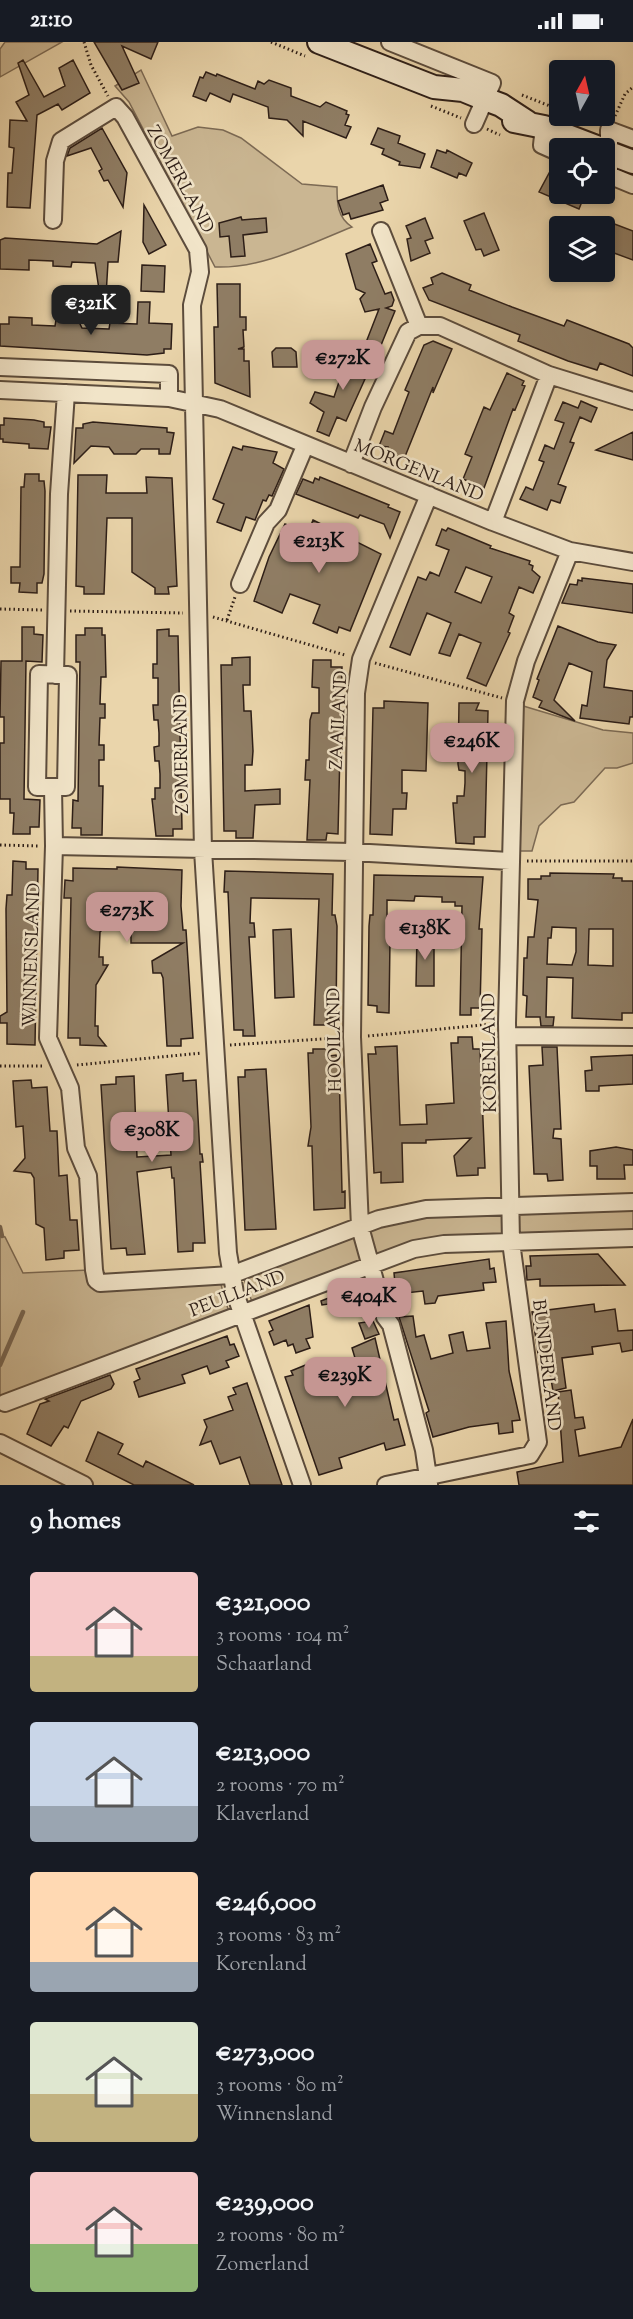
<!DOCTYPE html>
<html lang="en">
<head>
<meta charset="utf-8">
<style>
  body { margin:0; font-family:"Sorts Mill Goudy",serif; background:#242831; color:#f1f3f6; height:100vh; display:flex; flex-direction:column; font-size:22px; white-space:nowrap }
  * { box-sizing:border-box; margin:0 }
  p { font-size:20px; color:#9ea1a6 }
  .icon { flex:none; width:33px; height:33px; fill:none; stroke:currentColor; stroke-width:2; stroke-linecap:round; stroke-linejoin:round }
  .map { position:relative; height:1443px; overflow:hidden }
  .details { display:flex; flex-direction:column; background:#171b24; flex:1 }
  .details>* { flex:none }
  .needle { width:39px; rotate:8deg }
  .fabs { position:absolute; left:549px; top:18px; display:grid; gap:12px }
  .fabs a { display:grid; place-items:center; width:66px; height:66px; border-radius:6px; background:#171b24; box-shadow:0 3px 9px #0003; font-size:30px }
  .price { position:absolute; translate:-50% -51px; padding:0 14px; border-radius:12px; background:#c59692; color:#111; font-size:20px; line-height:39px; filter:drop-shadow(0 2px 3px #0008) }
  .price::after { content:''; position:absolute; left:50%; top:36px; width:18px; height:14px; margin-left:-9px; background:inherit; clip-path:polygon(0 0,100% 0,50% 100%) }
  .price.on { background:#222; color:#fff }
  ul { padding:0; list-style:none }
  li { display:flex; align-items:center; gap:18px; height:150px; padding:0 30px }
  li span { display:grid; place-items:center; flex:none; width:168px; height:120px; border-radius:6px; color:#555 }
  li>.icon { margin-inline-start:auto }
  span .icon { width:72px; height:72px; fill:#fffc; stroke-width:1 }
  li b { font-size:26px }
  h2 { display:flex; justify-content:space-between; align-items:center; height:72px; padding:0 30px; font-size:26px }
  .status { display:flex; justify-content:space-between; align-items:center; height:42px; padding:0 30px; background:#171b24; direction:ltr }
  .status svg { height:16px; fill:currentColor }
  .map>svg:first-child { display:block }
  .green { fill:#cab692; stroke:#7c6a54; stroke-width:1.5 }
  .lines { fill:none; stroke-linecap:round; stroke-linejoin:round }
  .stream { stroke:#786752; stroke-width:4.5 }
  .building { fill:#8f7d64; stroke:#2d1e17; stroke-width:1.5; fill-rule:evenodd }
  .minor-casing { stroke:#5c4c3c; stroke-width:20 }
  .secondary-casing { stroke:#2d1e17; stroke-width:26 }
  .path { stroke:#2d1e17; stroke-width:3; stroke-dasharray:1.5 3; stroke-linecap:butt }
  .minor { stroke:#f1e4c8; stroke-width:16 }
  .secondary { stroke:#f1e4c8; stroke-width:22 }
  .labels { text-anchor:middle; stroke-width:5; stroke-linejoin:round; paint-order:stroke }
  .street-label { font-size:18px; fill:#2d1e17; stroke:#f1e4c8 }
</style>
</head>
<body>
<div class="status"><b>21:10</b><svg viewBox="0 0 49 12"><path d="M0 12V9h3v3zM5 12V6h3v6zM10 12V3h3v9zM15 12V0h3v12zM26 1h20v11H26zM47 4h2v5h-2z"/></svg></div>
<div class="map">
<svg width="633" height="1443" viewBox="0 0 633 1443">
  <rect width="100%" height="100%" fill="#ead5ab"/>
  <filter id="stains"><feTurbulence type="fractalNoise" baseFrequency=".00333" numOctaves="4"/><feColorMatrix values="0 0 0 0 .2 0 0 0 0 .09 0 0 0 0 .02 0 0 0 .5 -.17"/></filter>
  <radialGradient id="worn" r=".72"><stop offset=".6" stop-color="#630" stop-opacity="0"/><stop offset="1" stop-color="#630" stop-opacity=".3"/></radialGradient>
  <path class="green" d="M5,0H62L0,35V7Z
    M141,28L172,94L198,85L223,88L241,96L302,142L337,145C337,161 337,175 352,185C309,202 262,227 215,225L129,60L115,44Z
    M520,663L603,688L633,691V721L617,726H605L574,760L561,763L539,784L532,809H519Z
    M633,1166V1193L521,1196L517,1190L518,1173L523,1169Z
    M503,1172L506,1191L501,1196L378,1215L372,1213L369,1188L419,1174Z
    M0,1194L5,1195L23,1231L89,1228L90,1242L220,1239L228,1267L226,1273L0,1357Z
    M353,1195L363,1216L359,1222L252,1260L244,1237L249,1234Z"/>
  <g class="lines">
    <path class="stream" d="M0,1185L2,1194
      M0,1323L23,1270"/>
  </g>
  <path class="building" d="M94,0H158L151,17L122,4L139,41L122,48Z
    M23,18L44,55L65,44L59,26L73,18L90,51L62,68L58,62L37,73L30,166L7,165L8,131H12L14,106L9,105L10,78L27,79L16,60L29,53L18,21Z
    M206,30L216,34L217,32L255,47L258,39L264,42L269,38L291,46V54L320,65L326,60L347,69L346,72L349,73L345,83L351,85L346,96L303,79V94L287,78L269,76L268,65L233,52L230,60L210,51L206,59L193,54L200,35L203,36Z
    M102,86L127,131L123,165L108,138L104,139L99,129L102,127L91,106L67,114L70,106Z
    M378,86L400,94L398,101L425,112L420,126L399,123L400,120L382,112L384,107L371,102Z
    M437,108L446,111L447,108L472,121L466,134L459,131L457,136L431,125Z
    M555,120L560,121V152H585L579,167L539,150Z
    M383,143L388,158L380,161L383,168L351,177L349,171L343,173L338,159Z
    M144,163L166,203L149,212L143,200Z
    M484,171L499,208L484,214L481,207L476,208L464,179Z
    M241,175L242,178L266,176L267,190L243,193L245,214L231,215L229,194L220,195L219,181Z
    M425,176L433,196L425,199L430,211L411,219L407,197L411,196L406,184Z
    M604,178L633,189V218L614,211L605,233Z
    M121,189L118,220H108L106,254H100L95,221L72,220L71,225L53,224V219L29,218V228L0,227V198L5,196L97,202Z
    M370,202L377,219L372,221L385,252L391,250L394,258L392,264L386,266L395,269L379,308L365,303L379,267L365,270L360,257L365,251L356,247L346,212Z
    M142,223L165,224L164,250L141,249Z
    M442,231L471,243L469,248L512,265L564,284L567,278L629,302L633,306V334L600,321L597,328L568,319L518,299L520,293L429,258L423,246L433,242L431,236Z
    M217,242H240V275H246V288H243L244,305L238,307H244V319H249L250,355L215,341L214,285H218Z
    M138,260H150L149,281L172,282L171,307H164V311L147,313L0,304V282H9V275L32,276V283L55,284L56,278L79,280L82,286L109,287L110,281L137,282Z
    M433,299L452,307L433,351V345L404,417L386,410L388,405L379,404L385,389L393,392L409,350L405,348L424,303Z
    M351,304L371,312L362,336L365,337L346,379L337,375L329,394L317,389L324,370L310,361L315,350L334,355Z
    M276,306H291L296,310L297,325H273L272,310Z
    M507,331L524,339L522,343L525,344L515,368L513,367L484,446L463,437L472,415L465,412L484,365L490,368Z
    M581,359L597,366L591,380L580,375L570,400L574,401L558,442L566,445L560,461L551,458L547,468L520,457L526,445L533,448L544,420L539,418L545,403L554,407L564,381L555,378L563,360L578,366Z
    M4,376L34,378L44,380V385H51L48,407L29,406V402L3,400V397H0V383H4Z
    M93,380L167,386V390L174,391L170,412H159V407H141L136,412H114L109,405L91,404L74,421L76,386H83V382Z
    M633,390V418L596,408Z
    M243,404L277,410L273,421L284,427L272,454L269,453L266,459L263,458L255,478L246,475L241,489L217,480L224,462L213,457L233,405L242,408Z
    M25,432H39V439H44L45,449L44,532L42,541H37V551L19,550L20,541H11V525H20L21,445H24Z
    M78,433H107L106,451H147L146,435L172,436L177,544L168,545L169,552H155V546L132,530V476H107L104,552H84V545L76,544Z
    M320,435L389,463L388,465L400,470L390,496L384,482L360,473L358,476L296,452L303,437L313,441L315,436L319,438Z
    M313,478L381,512L350,589L339,585L337,591L313,581L320,563L290,552L282,571L254,559L269,515L285,482L308,491Z
    M448,486L491,504L490,506L530,519L529,522L533,524L532,528L540,535L533,551L519,545L509,571L514,574L508,590L510,591L486,644L467,636L481,601L459,592L450,614L439,611L451,581L427,571L410,613L390,605L418,535L426,538L430,530L439,534L449,508L436,503L442,487L446,489ZM466,525L492,535L481,561L455,550Z
    M582,536L633,542V571L562,561L570,542L577,543L578,538L582,539Z
    M558,584L598,600L616,603L607,618L604,645L633,649V675H630L629,682L580,676L582,663L587,664L592,630L569,621L554,658L575,679L539,665L542,659L533,655L539,638L537,637Z
    M22,585H34V592L43,593L42,620L26,619L24,757L40,758L39,785H30V792H13L14,771H10V757H0V701H4V675H0L1,619H22Z
    M85,586H102V593H105L106,635H101L100,662H105V676H100L99,703H104V718H99V744H103L102,793H81V786H72L73,758L78,759L80,620H76V593H85Z
    M169,587V594H178L182,787H173V794H156L152,757H155V746H160V732L159,719H155L154,705L159,704V691L158,678H154L153,663H158V636H153V622H157V588Z
    M250,615V643H243L244,669H251L253,709L252,723H245V749L280,747V762L255,763L253,796H236V789H224L221,623H232V616Z
    M313,618H331V625H342L338,792L327,791L326,798H307L310,738H305L306,718H309L310,678L312,671H319V646L312,645Z
    M384,659L428,661L426,729L402,728V751H407L406,767H393L392,793L370,792L373,666H384Z
    M459,661H479L476,668L488,669L485,795H474V802L456,801L453,761H457V754H464L465,741V729L459,728L458,722Z
    M13,819L26,820V827H38L35,1003L7,1002V981H0V974L7,970L6,867L7,853H12Z
    M117,825L182,828L181,864L183,888H186L193,996L181,997V1004H167L163,936L161,931H153L152,919L183,901H131V878H136V854L113,853L112,882H108L100,890L99,915H103V923H108L96,943L95,984H98V994L106,1004L80,1003V996H68L71,856H64L65,838L73,839V826L117,827Z
    M225,829L333,832L332,873H335L337,884L336,976H327V983H314L319,857L251,856L250,881H254L255,895H249L255,994H243V988H234L228,850H224Z
    M550,831L614,832L613,836H622V839H633V971H622V978L572,976L573,936L547,935L546,975H554L553,984H541L540,975H526L527,954L523,953L524,916H527L528,895H534L538,858L528,857V837H541V834H550ZM552,885L576,886V910L572,923L547,922L548,896H551ZM589,887H613V924L588,923Z
    M374,833L483,835L479,887H482L480,966H471V973H460L462,864H455V860H442V855L415,854L414,859L387,858V884H397V898H390L389,971L377,970V964L368,963L369,884L370,873H373Z
    M291,887L294,955L275,956L273,888Z
    M417,893H434V944H416Z
    M458,995H472L473,1007H480L485,1126H478V1133L457,1134L454,1114L471,1096L426,1098V1101H402L403,1140L381,1141V1130L374,1131L368,1012H376L375,1005L397,1004L400,1083L427,1082L426,1063L454,1061L451,1001H458Z
    M542,1005H557L561,1087H554L553,1096L561,1097L563,1138L548,1139L547,1132H534L529,1024L543,1023Z
    M313,1007H329V1014L336,1013L339,1024L342,1150L345,1149V1166L314,1168L312,1104H308L311,1085L308,1011H313Z
    M633,1013V1042L599,1044V1049H586L585,1029L592,1028L591,1015Z
    M266,1027L276,1187L245,1188L238,1035H245V1028Z
    M183,1031V1039L196,1038L200,1112H202L203,1120H200L205,1201H193V1209L178,1210L174,1136H172L171,1125L137,1130L145,1212L127,1213L126,1206L111,1207L101,1043L116,1042V1035L134,1034L137,1115L171,1113L166,1033Z
    M31,1038L32,1046L47,1045L50,1089H57L59,1134L67,1133L70,1178H77L79,1208L64,1209V1216L46,1218L44,1186L36,1182L34,1136L31,1131L14,1129L25,1116L23,1084L16,1085L13,1039Z
    M616,1105L633,1108V1123H624L625,1137H597V1124H590V1109Z
    M598,1212L625,1243L540,1244V1237L527,1238L526,1224H531L530,1214Z
    M489,1217L490,1227L494,1226L496,1240L483,1241L484,1248L438,1254L435,1261L425,1262L423,1249L396,1252L394,1231Z
    M359,1244L364,1257L322,1263L321,1259Z
    M594,1262L595,1270L615,1267L618,1289L633,1288V1308L622,1310L620,1301L592,1305L593,1312L562,1316L566,1346L553,1349L549,1325L540,1326L532,1270Z
    M309,1263L313,1295L306,1297L310,1306L296,1311L293,1302L288,1304L286,1298L274,1303L269,1290L273,1288L269,1279Z
    M413,1274L416,1295L424,1293L431,1317L453,1311L449,1293L463,1290L467,1309L490,1306L486,1281L506,1279L509,1329L520,1378L512,1379L513,1390L499,1392L498,1381L469,1385L433,1395L426,1371L429,1369L399,1275Z
    M373,1279L379,1292L365,1297L359,1281Z
    M227,1294L230,1303L234,1302L239,1314L226,1319L229,1325L210,1332L207,1324L182,1333L185,1341L139,1355L134,1340L140,1337L136,1327Z
    M375,1296L394,1378L398,1377L405,1403L386,1408L384,1401L339,1416L342,1426L319,1433L285,1335L293,1333L291,1329L308,1322L311,1331L355,1316L352,1306Z
    M110,1333L114,1342L111,1347L81,1359L68,1386L64,1384L51,1404L27,1392L40,1362L49,1359L45,1357Z
    M247,1341L268,1402L282,1443H250L240,1415L220,1422L211,1399L200,1403L207,1385L204,1378L233,1368L228,1355L236,1352L233,1346Z
    M571,1348L575,1376L583,1375L585,1386L575,1388L579,1414L621,1405L633,1377V1443H519L517,1430L563,1420L558,1350Z
    M98,1390L123,1402L118,1412L143,1425L146,1419L194,1443H134L86,1419Z"/>
  <g class="lines">
    <g class="minor-casing">
      <path id="minor" d="M390,0L492,41L474,82
        M544,85L542,103L560,111
        M604,131L633,143
        M609,133V88L633,97
        M53,178L55,119L61,99L116,65L125,75L198,208L200,230L192,263L203,808L228,1211L235,1251L302,1443
        M381,189L419,284
        M0,325L169,332V356
        M0,348L169,356L220,367L493,480L570,509L633,520
        M351,422L373,365L408,290L419,284H440L549,333L633,359
        M429,453L361,617L356,651L352,995L360,1185L385,1275L391,1283L424,1408L429,1442
        M493,480L549,333
        M240,542L266,481L278,468L305,404
        M39,632L68,633L66,745H37Z
        M55,633L59,452L66,351
        M53,745L54,804L48,996L70,1046L76,1106L88,1134L94,1228L96,1238L100,1241L231,1233L379,1177L426,1167L633,1160
        M54,804L352,810L510,819
        M508,994L633,995
        M5,1361L414,1207L444,1202L633,1196
        M0,1401L84,1443
        M386,1443L530,1413L538,1400L511,1200L507,981L515,659L526,619L570,509"/>
    </g>
    <g class="secondary-casing">
      <path id="secondary" d="M319,0L434,45L463,48L485,57L501,63L527,80
        M514,79L544,85L599,106
        M604,109L633,120"/>
    </g>
    <path class="path" d="M84,0L91,23L108,54
      M271,0L305,14
      M522,53L560,68
      M431,64L461,76
      M573,74L595,82
      M615,74L625,52L633,45
      M487,87L500,93
      M0,567L42,568
      M70,569L183,571
      M213,575L345,613
      M227,578L235,555
      M375,621L502,656
      M0,803L40,804
      M527,819H633
      M368,994L493,982
      M230,1003L337,996
      M77,1023L202,1011
      M0,1024H43"/>
    <use href="#minor" class="minor"/>
    <use href="#secondary" class="secondary"/>
  </g>
  <g class="labels">
    <g class="street-label">
      <text transform="translate(181 137) rotate(61)" y="6">ZOMERLAND</text>
      <text transform="translate(419 428) rotate(22)" y="6">MORGENLAND</text>
      <text transform="translate(338 678) rotate(-87)" y="6">ZAAILAND</text>
      <text transform="translate(181 712) rotate(-91)" y="6">ZOMERLAND</text>
      <text transform="translate(31 913) rotate(-88)" y="6">WINNENSLAND</text>
      <text transform="translate(334 998) rotate(-91)" y="6">HOOILAND</text>
      <text transform="translate(489 1011) rotate(-91)" y="6">KORENLAND</text>
      <text transform="translate(237 1251) rotate(-21)" y="6">PEULLAND</text>
      <text transform="translate(547 1323) rotate(83)" y="6">BUNDERLAND</text>
    </g>
  </g>
  <rect width="100%" height="100%" filter="url(#stains)"/>
  <rect width="100%" height="100%" fill="url(#worn)"/>
</svg>
<div class="fabs">
<a><svg class="needle" viewBox="-14 -14 28 28"><path d="M0-13l5 13h-10z" fill="#e53935"/><path d="M0 13l5-13h-10z" fill="#9ea1a6"/></svg></a>
<a><svg class="icon" aria-label="locate" viewBox="0 0 24 24"><circle cx="12" cy="12" r="6"/><path d="M12 2v4M12 18v4M2 12h4M18 12h4"/></svg></a>
<a><svg class="icon" aria-label="layers" viewBox="0 0 24 24"><path d="M12 4l9 5-9 5-9-5zM3 14l9 5 9-5"/></svg></a>
</div>
<b class="price on" style="left:91px;top:294px">€321K</b>
<b class="price" style="left:343px;top:349px">€272K</b>
<b class="price" style="left:319px;top:532px">€213K</b>
<b class="price" style="left:472px;top:732px">€246K</b>
<b class="price" style="left:127px;top:901px">€273K</b>
<b class="price" style="left:425px;top:919px">€138K</b>
<b class="price" style="left:152px;top:1121px">€308K</b>
<b class="price" style="left:369px;top:1287px">€404K</b>
<b class="price" style="left:345px;top:1366px">€239K</b>
</div>
<section class="details">
<h2>9 homes<svg class="icon" aria-label="filters" viewBox="0 0 24 24"><path d="M4 7h16M4 17h16"/><circle cx="9" cy="7" r="2"/><circle cx="15" cy="17" r="2"/></svg></h2>
<ul>
<li><span style="background:linear-gradient(#f6c9c9 70%,#c2b280 0)"><svg class="icon" aria-label="home" viewBox="0 0 24 24"><path d="M3 11l9-7 9 7M6 9v11h12V9"/></svg></span><div><b>€321,000</b><p>3 rooms · 104 m²</p><p>Schaarland</p></div></li>
<li><span style="background:linear-gradient(#c9d6e8 70%,#9aa5b1 0)"><svg class="icon" aria-label="home" viewBox="0 0 24 24"><path d="M3 11l9-7 9 7M6 9v11h12V9"/></svg></span><div><b>€213,000</b><p>2 rooms · 70 m²</p><p>Klaverland</p></div></li>
<li><span style="background:linear-gradient(#ffd9b3 75%,#9aa5b1 0)"><svg class="icon" aria-label="home" viewBox="0 0 24 24"><path d="M3 11l9-7 9 7M6 9v11h12V9"/></svg></span><div><b>€246,000</b><p>3 rooms · 83 m²</p><p>Korenland</p></div></li>
<li><span style="background:linear-gradient(#dfe7d0 60%,#c2b280 0)"><svg class="icon" aria-label="home" viewBox="0 0 24 24"><path d="M3 11l9-7 9 7M6 9v11h12V9"/></svg></span><div><b>€273,000</b><p>3 rooms · 80 m²</p><p>Winnensland</p></div></li>
<li><span style="background:linear-gradient(#f6c9c9 60%,#8fb573 0)"><svg class="icon" aria-label="home" viewBox="0 0 24 24"><path d="M3 11l9-7 9 7M6 9v11h12V9"/></svg></span><div><b>€239,000</b><p>2 rooms · 80 m²</p><p>Zomerland</p></div></li>
</ul>
</section>
</body>
</html>
